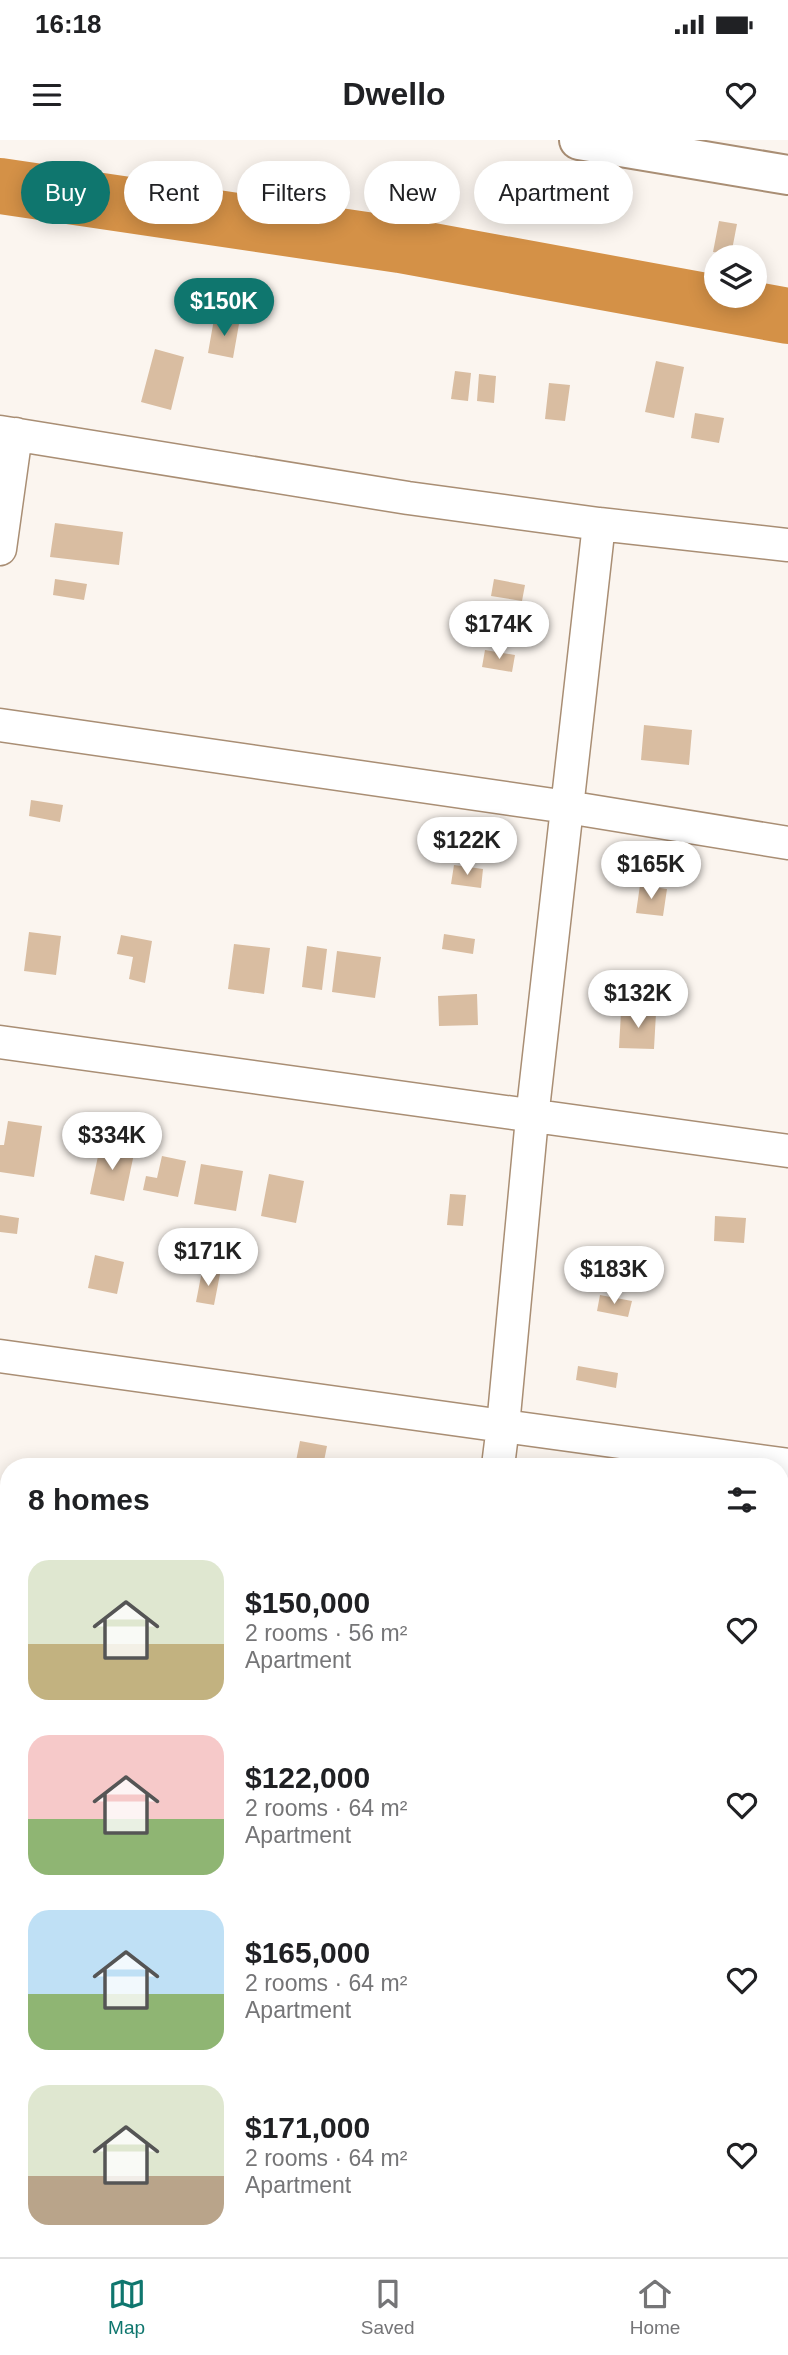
<!DOCTYPE html>
<html lang="en">
<head>
<meta charset="utf-8">
<style>
  body { margin:0; font-family:Helvetica,sans-serif; background:#f2f2f2; color:#202124; height:100vh; display:flex; flex-direction:column; font-size:26px; white-space:nowrap }
  * { box-sizing:border-box; margin:0 }
  p { font-size:23px; color:#757577 }
  .icon { flex:none; width:38px; height:38px; fill:none; stroke:currentColor; stroke-width:2; stroke-linecap:round; stroke-linejoin:round }
  .map { position:relative; flex:1; overflow:hidden }
  .drawer { position:absolute; left:0px; top:1318px; width:789px; height:800px; display:flex; flex-direction:column; background:#fff; border-radius:28px 28px 0 0; box-shadow:0 4px 18px #0003 }
  .drawer>* { flex:none }
  .guide { position:absolute; left:21px; top:21px; width:747px; height:63px; display:flex; gap:14px }
  .controls { position:absolute; left:704px; top:105px; display:grid; gap:14px }
  .controls a { display:grid; place-items:center; width:63px; height:63px; border-radius:50%; background:#fff; box-shadow:0 4px 18px #0003; font-size:35px }
  .price { position:absolute; translate:-50% -60px; padding:0 16px; border-radius:24px; background:#fff; color:#222; font-size:23px; line-height:46px; filter:drop-shadow(0 2px 4px #0008) }
  .price::after { content:''; position:absolute; left:50%; top:42px; width:21px; height:16px; margin-left:-10px; background:inherit; clip-path:polygon(0 0,100% 0,50% 100%) }
  .price.selected { background:#0f766e; color:#fff }
  ul { padding:0; list-style:none }
  li { display:flex; align-items:center; gap:21px; height:175px; padding:0 28px }
  li span { display:grid; place-items:center; flex:none; width:196px; height:140px; border-radius:21px; color:#555 }
  li>.icon { margin-inline-start:auto }
  span .icon { width:84px; height:84px; fill:#fffc; stroke-width:1 }
  li b { font-size:30px }
  h2 { display:flex; justify-content:space-between; align-items:center; height:84px; padding:0 28px; font-size:30px }
  .pill { padding:0 24px; border-radius:32px; background:#fff; box-shadow:0 4px 18px #0003; font-size:24px; line-height:63px }
  .pill.selected { background:#0f766e; color:#fff }
  .status { display:flex; justify-content:space-between; align-items:center; height:49px; padding:0 35px; background:#fff; direction:ltr }
  .status svg { height:19px; fill:currentColor }
  header { display:flex; justify-content:space-between; align-items:center; height:91px; padding:0 28px; background:#fff; font-size:32px; font-weight:600 }
  .menu { display:flex; justify-content:space-around; align-items:center; height:98px; border-top:2px solid #e0e0e0; background:#fff; font-size:19px; color:#757577 }
  .menu a { display:grid; justify-items:center; gap:4px }
  .menu .selected { color:#0f766e }
  .map>svg:first-child { display:block }
  .lines { fill:none; stroke-linecap:round; stroke-linejoin:round }
  .river { stroke:#d49147; stroke-width:56 }
  .building { fill:#d9bda1 }
  .minor-casing { stroke:#a98e74; stroke-width:35 }
  .major-casing { stroke:#a98e74; stroke-width:42 }
  .minor { stroke:#fff; stroke-width:32 }
  .major { stroke:#fff; stroke-width:38 }
</style>
</head>
<body>
<div class="status"><b>16:18</b><svg viewBox="0 0 49 12"><path d="M0 12V9h3v3zM5 12V6h3v6zM10 12V3h3v9zM15 12V0h3v12zM26 1h20v11H26zM47 4h2v5h-2z"/></svg></div>
<header><svg class="icon" aria-label="menu" viewBox="0 0 24 24"><path d="M4 6h16M4 12h16M4 18h16"/></svg>Dwello<svg class="icon" aria-label="heart" viewBox="0 0 24 24"><path d="M12 20l-8-8c-3-5 5-10 8-4 3-6 11-1 8 4z"/></svg></header>
<div class="map">
<svg width="788" height="2117" viewBox="0 0 788 2117">
  <rect width="100%" height="100%" fill="#fbf5ef"/>
  <g class="lines">
    <path class="river" d="M0,46L400,105L788,176
      M0,2094L9,2095
      M92,2109L151,2117"/>
  </g>
  <path class="building" d="M719,81L737,84L731,115L713,112Z
    M214,179L239,184L233,218L208,213Z
    M155,209L184,217L171,270L141,262Z
    M656,221L684,227L674,278L645,272Z
    M455,231L471,233L468,261L451,259Z
    M479,234L496,236L494,263L477,261Z
    M549,243L570,245L565,281L545,279Z
    M695,273L724,278L719,303L691,298Z
    M55,383L123,392L119,425L50,417Z
    M55,439L87,444L84,460L53,455Z
    M494,439L525,445L522,461L491,456Z
    M485,510L515,515L512,532L482,527Z
    M644,585L692,590L689,625L641,620Z
    M31,660L63,665L60,682L29,676Z
    M454,725L483,729L481,748L451,744Z
    M640,745L667,749L663,776L636,773Z
    M29,792L61,796L56,835L24,831Z
    M444,794L475,799L473,814L442,809Z
    M121,795L152,801L145,843L129,839L133,817L117,814Z
    M234,804L270,808L264,854L228,849Z
    M307,806L327,809L322,850L302,847Z
    M337,811L381,817L375,858L332,852Z
    M477,854L478,885L439,886L438,856Z
    M621,872L656,873L654,909L619,908Z
    M8,981L42,986L34,1037L0,1032V1005H4Z
    M101,1002L135,1009L124,1061L90,1054Z
    M162,1016L186,1021L178,1057L143,1050L146,1036L157,1038Z
    M201,1024L243,1031L236,1071L194,1064Z
    M269,1034L304,1041L296,1083L261,1076Z
    M450,1054L466,1055L463,1086L447,1085Z
    M0,1075L19,1078L17,1094L0,1092Z
    M715,1076L746,1078L744,1103L714,1101Z
    M95,1115L124,1122L117,1154L88,1148Z
    M202,1131L220,1134L214,1165L196,1162Z
    M600,1155L632,1161L628,1177L597,1171Z
    M578,1226L618,1233L616,1248L576,1240Z
    M300,1301L327,1306L323,1326H295Z
    M401,1321L419,1324V1326H399Z
    M783,1946L788,1947V1977L780,1976Z"/>
  <g class="lines">
    <g class="minor-casing">
      <path id="minor" d="M0,292L408,358L599,384L788,405
        M0,409L16,294
        M0,585L567,667L788,703
        M0,902L788,1011
        M0,1216L503,1286L532,978L599,384
        M498,1326L503,1286L788,1325
        M0,1498L9,1499
        M780,1605L788,1606
        M0,1784H9
        M780,1882L788,1883"/>
    </g>
    <g class="major-casing">
      <path id="major" d="M579,0L788,35"/>
    </g>
    <use href="#minor" class="minor"/>
    <use href="#major" class="major"/>
  </g>
</svg>
<div class="controls">
<a><svg class="icon" aria-label="layers" viewBox="0 0 24 24"><path d="M12 4l9 5-9 5-9-5zM3 14l9 5 9-5"/></svg></a>
</div>
<b class="price selected" style="left:224px;top:198px">$150K</b>
<b class="price" style="left:499px;top:521px">$174K</b>
<b class="price" style="left:467px;top:737px">$122K</b>
<b class="price" style="left:651px;top:761px">$165K</b>
<b class="price" style="left:638px;top:890px">$132K</b>
<b class="price" style="left:112px;top:1032px">$334K</b>
<b class="price" style="left:208px;top:1148px">$171K</b>
<b class="price" style="left:614px;top:1166px">$183K</b>
<div class="guide">
<a class="pill selected">Buy</a>
<a class="pill">Rent</a>
<a class="pill">Filters</a>
<a class="pill">New</a>
<a class="pill">Apartment</a>
</div>
<section class="drawer">
<h2>8 homes<svg class="icon" aria-label="filters" viewBox="0 0 24 24"><path d="M4 7h16M4 17h16"/><circle cx="9" cy="7" r="2"/><circle cx="15" cy="17" r="2"/></svg></h2>
<ul>
<li><span style="background:linear-gradient(#dfe7d0 60%,#c2b280 0)"><svg class="icon" aria-label="home" viewBox="0 0 24 24"><path d="M3 11l9-7 9 7M6 9v11h12V9"/></svg></span><div><b>$150,000</b><p>2 rooms · 56 m²</p><p>Apartment</p></div><svg class="icon" aria-label="heart" viewBox="0 0 24 24"><path d="M12 20l-8-8c-3-5 5-10 8-4 3-6 11-1 8 4z"/></svg></li>
<li><span style="background:linear-gradient(#f6c9c9 60%,#8fb573 0)"><svg class="icon" aria-label="home" viewBox="0 0 24 24"><path d="M3 11l9-7 9 7M6 9v11h12V9"/></svg></span><div><b>$122,000</b><p>2 rooms · 64 m²</p><p>Apartment</p></div><svg class="icon" aria-label="heart" viewBox="0 0 24 24"><path d="M12 20l-8-8c-3-5 5-10 8-4 3-6 11-1 8 4z"/></svg></li>
<li><span style="background:linear-gradient(#bfe0f5 60%,#8fb573 0)"><svg class="icon" aria-label="home" viewBox="0 0 24 24"><path d="M3 11l9-7 9 7M6 9v11h12V9"/></svg></span><div><b>$165,000</b><p>2 rooms · 64 m²</p><p>Apartment</p></div><svg class="icon" aria-label="heart" viewBox="0 0 24 24"><path d="M12 20l-8-8c-3-5 5-10 8-4 3-6 11-1 8 4z"/></svg></li>
<li><span style="background:linear-gradient(#dfe7d0 65%,#b9a48a 0)"><svg class="icon" aria-label="home" viewBox="0 0 24 24"><path d="M3 11l9-7 9 7M6 9v11h12V9"/></svg></span><div><b>$171,000</b><p>2 rooms · 64 m²</p><p>Apartment</p></div><svg class="icon" aria-label="heart" viewBox="0 0 24 24"><path d="M12 20l-8-8c-3-5 5-10 8-4 3-6 11-1 8 4z"/></svg></li>
</ul>
</section>
</div>
<nav class="menu">
<a class="selected"><svg class="icon" aria-label="map" viewBox="0 0 24 24"><path d="M3 6l6-2 6 2 6-2v14l-6 2-6-2-6 2zM9 4v14M15 6v14"/></svg>Map</a>
<a><svg class="icon" aria-label="saved" viewBox="0 0 24 24"><path d="M7 4h10v16l-5-4-5 4z"/></svg>Saved</a>
<a><svg class="icon" aria-label="home" viewBox="0 0 24 24"><path d="M3 11l9-7 9 7M6 9v11h12V9"/></svg>Home</a>
</nav>
</body>
</html>
